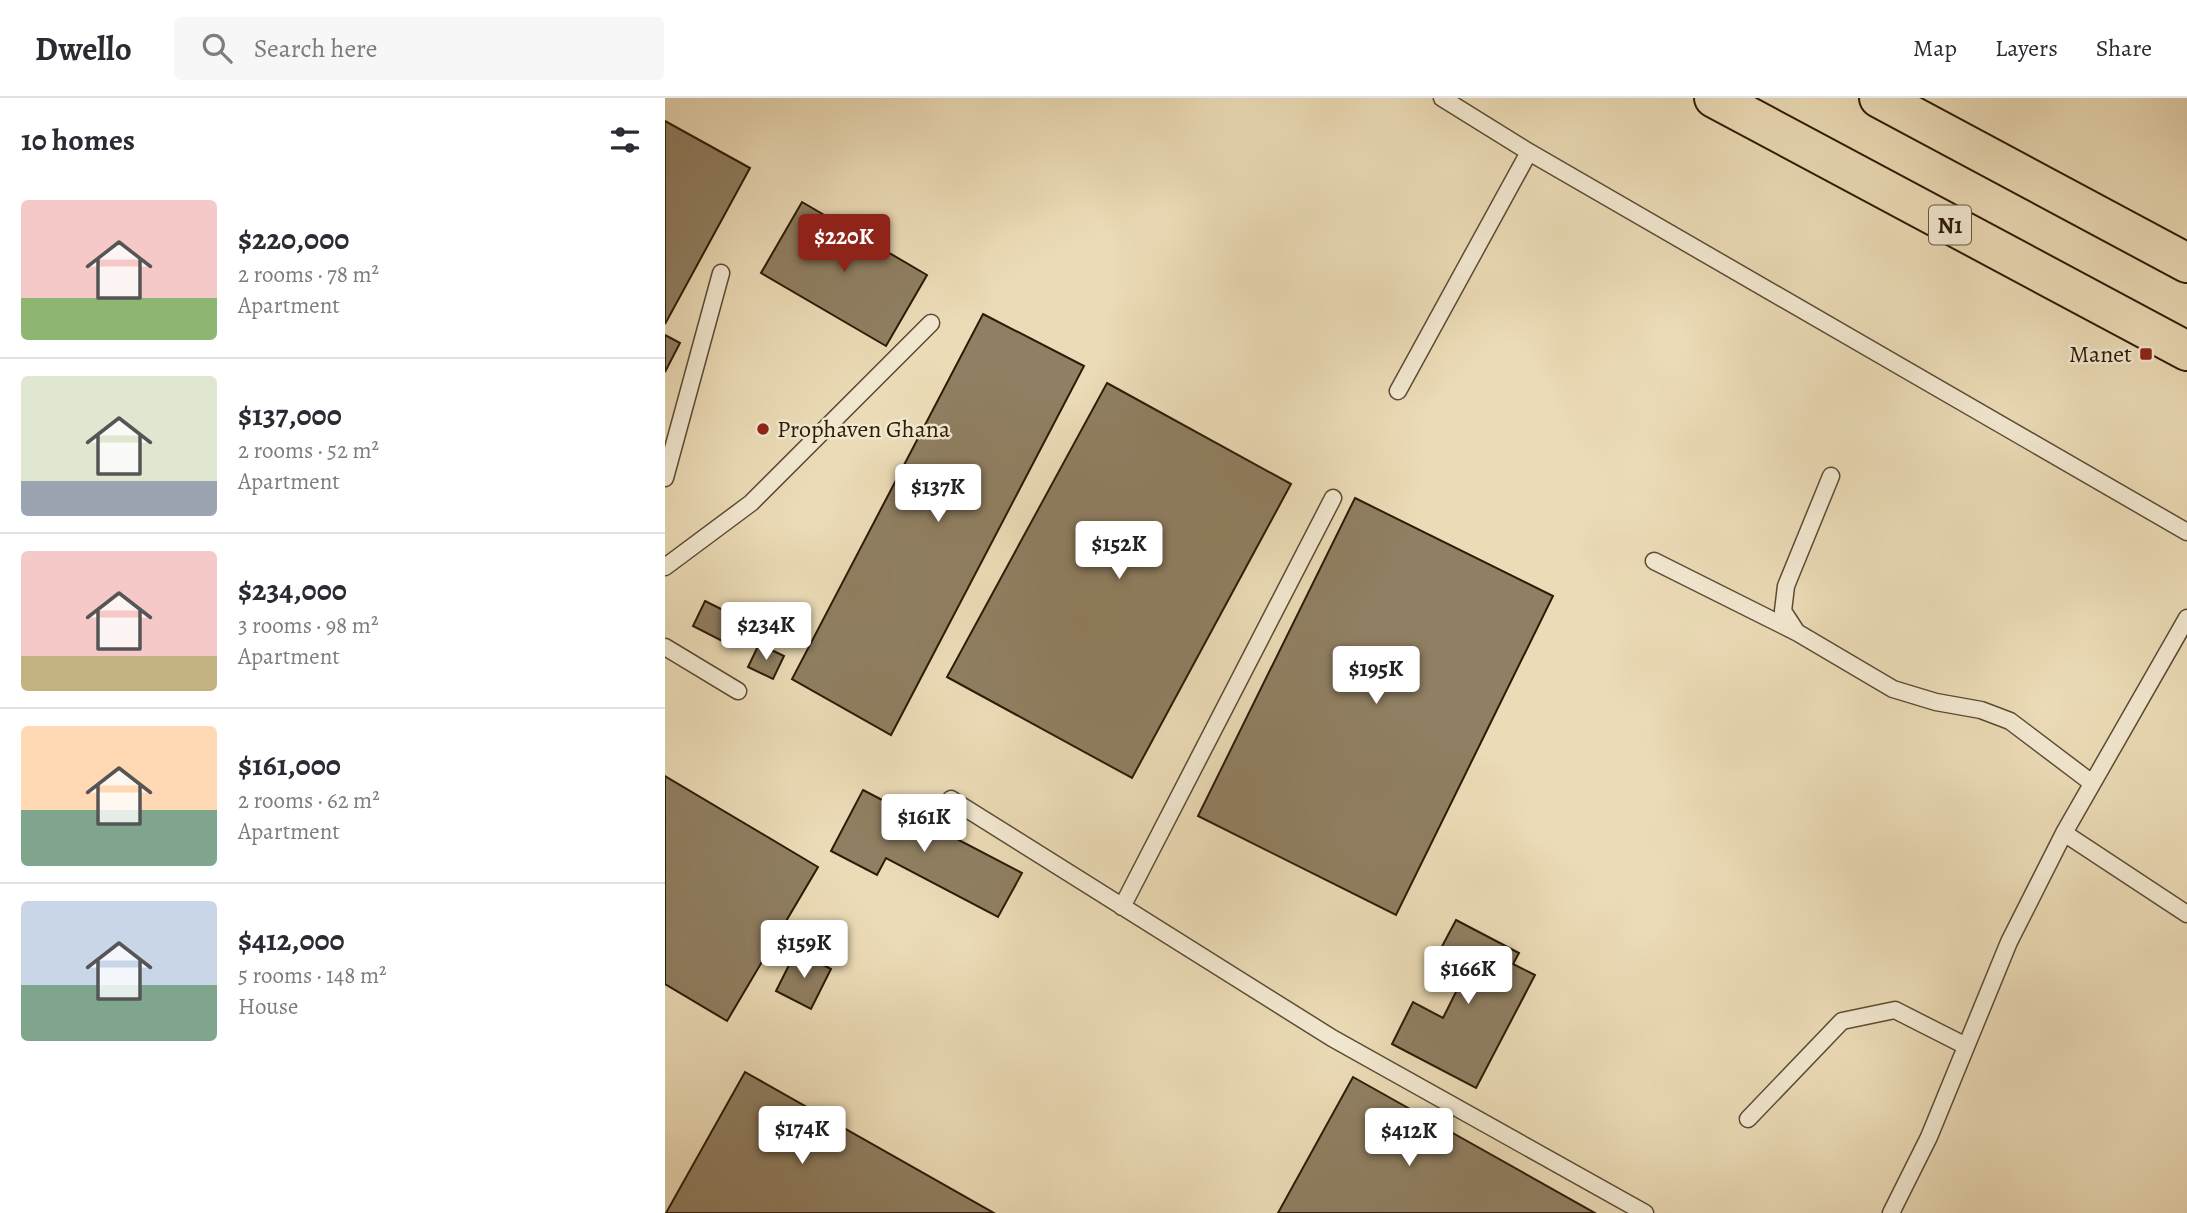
<!DOCTYPE html>
<html lang="en">
<head>
<meta charset="utf-8">
<style>
  body { margin:0; font-family:Alegreya,serif; background:#f7f7f7; color:#2b2b33; height:100vh; display:flex; flex-direction:column; font-size:26px; white-space:nowrap }
  * { box-sizing:border-box; margin:0 }
  p { font-size:23px; color:#7c7c81 }
  .icon { flex:none; width:38px; height:38px; fill:none; stroke:currentColor; stroke-width:2; stroke-linecap:round; stroke-linejoin:round }
  .map { position:relative; flex:1; overflow:hidden }
  .side { display:flex; flex-direction:column; background:#fff; width:665px }
  .side>* { flex:none }
  .price { position:absolute; translate:-50% -60px; padding:0 16px; border-radius:7px; background:#fff; color:#222; font-size:23px; line-height:46px; filter:drop-shadow(0 2px 4px #0008) }
  .price::after { content:''; position:absolute; left:50%; top:42px; width:21px; height:16px; margin-left:-10px; background:inherit; clip-path:polygon(0 0,100% 0,50% 100%) }
  .price.current { background:#8f2418; color:#fff }
  ul { padding:0; list-style:none }
  li { display:flex; align-items:center; gap:21px; height:175px; padding:0 21px }
  li+li { border-top:2px solid #e1e1e2 }
  li span { display:grid; place-items:center; flex:none; width:196px; height:140px; border-radius:7px; color:#555 }
  li>.icon { margin-inline-start:auto }
  span .icon { width:84px; height:84px; fill:#fffc; stroke-width:1 }
  li b { font-size:30px }
  h2 { display:flex; justify-content:space-between; align-items:center; height:84px; padding:0 21px; font-size:30px }
  header { display:flex; align-items:center; gap:42px; box-sizing:border-box; height:98px; padding:0 35px; background:#fff; border-bottom:2px solid #e1e1e2 }
  header strong { font-size:33px }
  nav { display:flex; gap:38px; margin-inline-start:auto; font-size:24px }
  .search { width:490px; height:63px; background:#f7f7f7; display:flex; align-items:center; gap:18px; box-sizing:border-box; padding:0 24px; border-radius:7px; color:#7c7c81; font-size:26px }
  main { display:flex; flex:1; min-height:0 }
  .map>svg:first-child { display:block }
  .building { fill:#907f62; stroke:#2d1b07; stroke-width:2 }
  .lines { fill:none; stroke-linecap:round; stroke-linejoin:round }
  .lane-casing { stroke:#5c4b33; stroke-width:19 }
  .highway-casing { stroke:#2d1b07; stroke-width:42 }
  .lane { stroke:#f2e8d0; stroke-width:16 }
  .highway { stroke:#ebdbb6; stroke-width:38 }
  .poi-dot { fill:#8f2418; stroke:#f2e8d0; stroke-width:2.5 }
  .labels { text-anchor:middle; stroke-width:5; stroke-linejoin:round; paint-order:stroke }
  .shield { fill:#f2e8d0; stroke:#685843; stroke-width:2 }
  .shield-label { font-size:23px; font-weight:bold; fill:#2d1b07 }
  .poi-label { font-size:24px; fill:#2d1b07; stroke:#f2e8d0; text-anchor:end }
</style>
</head>
<body>
<header>
<strong>Dwello</strong>
<div class="search"><svg class="icon" aria-label="search" viewBox="0 0 24 24"><circle cx="10" cy="10" r="6"/><path d="M15 15l6 6"/></svg>Search here</div>
<nav><a>Map</a><a>Layers</a><a>Share</a></nav>
</header>
<main>
<section class="side">
<h2>10 homes<svg class="icon" aria-label="filters" viewBox="0 0 24 24"><path d="M4 7h16M4 17h16"/><circle cx="9" cy="7" r="2"/><circle cx="15" cy="17" r="2"/></svg></h2>
<ul>
<li><span style="background:linear-gradient(#f6c9c9 70%,#8fb573 0)"><svg class="icon" aria-label="home" viewBox="0 0 24 24"><path d="M3 11l9-7 9 7M6 9v11h12V9"/></svg></span><div><b>$220,000</b><p>2 rooms · 78 m²</p><p>Apartment</p></div></li>
<li><span style="background:linear-gradient(#dfe7d0 75%,#9aa5b1 0)"><svg class="icon" aria-label="home" viewBox="0 0 24 24"><path d="M3 11l9-7 9 7M6 9v11h12V9"/></svg></span><div><b>$137,000</b><p>2 rooms · 52 m²</p><p>Apartment</p></div></li>
<li><span style="background:linear-gradient(#f6c9c9 75%,#c2b280 0)"><svg class="icon" aria-label="home" viewBox="0 0 24 24"><path d="M3 11l9-7 9 7M6 9v11h12V9"/></svg></span><div><b>$234,000</b><p>3 rooms · 98 m²</p><p>Apartment</p></div></li>
<li><span style="background:linear-gradient(#ffd9b3 60%,#7fa58c 0)"><svg class="icon" aria-label="home" viewBox="0 0 24 24"><path d="M3 11l9-7 9 7M6 9v11h12V9"/></svg></span><div><b>$161,000</b><p>2 rooms · 62 m²</p><p>Apartment</p></div></li>
<li><span style="background:linear-gradient(#c9d6e8 60%,#7fa58c 0)"><svg class="icon" aria-label="home" viewBox="0 0 24 24"><path d="M3 11l9-7 9 7M6 9v11h12V9"/></svg></span><div><b>$412,000</b><p>5 rooms · 148 m²</p><p>House</p></div></li>
</ul>
</section>
<div class="map">
<svg width="1522" height="1115" viewBox="0 0 1522 1115">
  <rect width="100%" height="100%" fill="#ebdbb6"/>
  <filter id="stains"><feTurbulence type="fractalNoise" baseFrequency=".00286" numOctaves="4"/><feColorMatrix values="0 0 0 0 .2 0 0 0 0 .09 0 0 0 0 .02 0 0 0 .5 -.17"/></filter>
  <radialGradient id="worn" r=".72"><stop offset=".6" stop-color="#630" stop-opacity="0"/><stop offset="1" stop-color="#630" stop-opacity=".3"/></radialGradient>
  <path class="building" d="M0,23L85,70L0,226Z
    M137,104L262,177L221,248L96,175Z
    M318,216L419,268L226,637L127,581Z
    M0,237L15,245L0,274Z
    M442,285L626,386L467,680L282,579Z
    M690,400L888,498L731,817L533,718Z
    M40,503L76,521L63,546L28,528Z
    M94,546L119,558L108,581L83,569Z
    M0,678L153,769L62,923L0,886Z
    M198,692L357,775L333,819L221,760L212,777L166,753Z
    M791,822L854,855L848,866L870,877L811,990L727,946L748,904L778,920L796,884L766,869Z
    M131,853L166,871L146,911L111,893Z
    M80,974L329,1115H1Z
    M688,979L930,1115H613Z"/>
  <g class="lines">
    <g class="lane-casing">
      <path id="lane" d="M777,0L864,54L1522,434
        M733,293L864,54
        M0,380L56,175
        M989,463L1133,535L1228,591L1271,604L1316,612L1345,623L1427,685
        M0,469L86,405L266,225
        M1131,533L1118,513L1121,488L1166,378
        M0,549L73,593
        M286,701L667,940L980,1115
        M1399,735L1522,816
        M457,809L668,400
        M1083,1021L1177,923L1230,912L1301,948
        M1226,1115L1264,1039L1344,844L1399,735L1522,520"/>
    </g>
    <g class="highway-casing">
      <path id="highway" d="M1049,0L1522,253
        M1214,0L1522,165"/>
    </g>
    <use href="#lane" class="lane"/>
    <use href="#highway" class="highway"/>
  </g>
  <g class="poi-dot">
    <rect x="1474" y="249" width="14" height="14" rx="3.5"/>
    <circle cx="98" cy="331" r="7"/>
  </g>
  <g class="labels">
    <rect class="shield" x="1264" y="107.5" width="42" height="39" rx="5"/>
    <g class="shield-label">
      <text x="1285" y="135">N1</text>
    </g>
    <g class="poi-label">
      <text x="1467" y="264">Manet</text>
      <text x="112" y="339" text-anchor="start">Prophaven Ghana</text>
    </g>
  </g>
  <rect width="100%" height="100%" filter="url(#stains)"/>
  <rect width="100%" height="100%" fill="url(#worn)"/>
</svg>
<b class="price current" style="left:179px;top:176px">$220K</b>
<b class="price" style="left:273px;top:426px">$137K</b>
<b class="price" style="left:454px;top:483px">$152K</b>
<b class="price" style="left:101px;top:564px">$234K</b>
<b class="price" style="left:711px;top:608px">$195K</b>
<b class="price" style="left:259px;top:756px">$161K</b>
<b class="price" style="left:139px;top:882px">$159K</b>
<b class="price" style="left:803px;top:908px">$166K</b>
<b class="price" style="left:137px;top:1068px">$174K</b>
<b class="price" style="left:744px;top:1070px">$412K</b>
</div>
</main>
</body>
</html>
